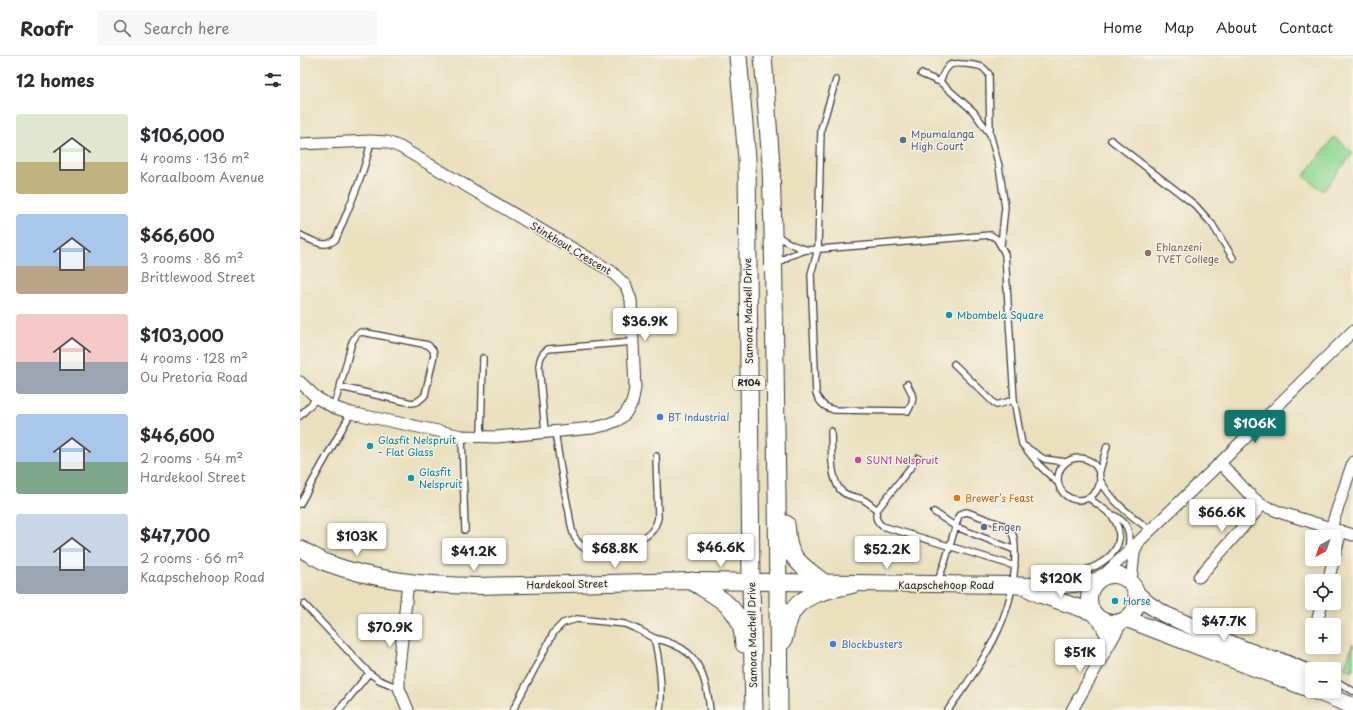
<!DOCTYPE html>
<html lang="en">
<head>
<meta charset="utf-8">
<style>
  body { margin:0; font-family:"Playpen Sans",sans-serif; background:#f7f7f7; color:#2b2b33; height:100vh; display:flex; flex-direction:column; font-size:15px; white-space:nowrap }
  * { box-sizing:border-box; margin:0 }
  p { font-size:13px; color:#7c7c81 }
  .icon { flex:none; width:22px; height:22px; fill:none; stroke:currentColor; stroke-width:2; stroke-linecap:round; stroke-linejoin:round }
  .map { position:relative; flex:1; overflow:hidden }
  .drawer { display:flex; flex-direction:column; background:#fff; width:300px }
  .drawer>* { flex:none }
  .needle { width:26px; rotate:220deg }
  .fabs { position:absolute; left:1005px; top:474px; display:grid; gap:8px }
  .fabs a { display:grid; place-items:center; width:36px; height:36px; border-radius:4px; background:#fff; box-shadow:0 2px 10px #0003; font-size:20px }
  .price { position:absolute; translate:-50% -34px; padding:0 9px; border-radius:4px; background:#fff; color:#222; font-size:13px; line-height:26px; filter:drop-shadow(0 1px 2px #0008) }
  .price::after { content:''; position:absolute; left:50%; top:24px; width:12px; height:9px; margin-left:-6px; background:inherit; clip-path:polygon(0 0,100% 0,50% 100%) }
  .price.selected { background:#0f766e; color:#fff }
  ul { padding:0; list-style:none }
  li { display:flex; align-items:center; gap:12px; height:100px; padding:0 16px }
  li span { display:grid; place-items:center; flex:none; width:112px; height:80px; border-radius:4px; color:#555 }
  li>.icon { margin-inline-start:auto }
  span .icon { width:48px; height:48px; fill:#fffc; stroke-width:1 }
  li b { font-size:17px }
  h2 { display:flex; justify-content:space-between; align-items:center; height:48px; padding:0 16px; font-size:17px }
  header { display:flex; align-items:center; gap:24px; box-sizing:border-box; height:56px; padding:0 20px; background:#fff; border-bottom:1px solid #e1e1e2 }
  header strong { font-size:19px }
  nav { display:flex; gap:22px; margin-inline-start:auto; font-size:14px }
  .search { width:280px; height:36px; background:#f7f7f7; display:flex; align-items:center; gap:10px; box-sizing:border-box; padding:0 14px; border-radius:4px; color:#7c7c81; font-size:15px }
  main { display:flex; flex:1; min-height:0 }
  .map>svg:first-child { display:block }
  .green { fill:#90d893; stroke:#567a58 }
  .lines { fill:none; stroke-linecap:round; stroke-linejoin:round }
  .lane-casing { stroke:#3b3934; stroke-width:8 }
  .street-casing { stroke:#3b3934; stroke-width:13 }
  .secondary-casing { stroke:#3b3934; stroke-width:18 }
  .primary-casing { stroke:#3b3934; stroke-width:19 }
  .lane { stroke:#fff; stroke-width:5.5 }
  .street { stroke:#fff; stroke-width:11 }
  .secondary { stroke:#fff; stroke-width:16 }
  .primary { stroke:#fff; stroke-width:17 }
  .service-dot { fill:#5c6f8a; stroke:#f7f3e8; stroke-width:1.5 }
  .education-dot { fill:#8d6e63; stroke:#f7f3e8; stroke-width:1.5 }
  .culture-dot { fill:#0f9aa8; stroke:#f7f3e8; stroke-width:1.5 }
  .shop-dot { fill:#3f7fe0; stroke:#f7f3e8; stroke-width:1.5 }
  .hotel-dot { fill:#d1479c; stroke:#f7f3e8; stroke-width:1.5 }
  .food-dot { fill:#e8710a; stroke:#f7f3e8; stroke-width:1.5 }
  .labels { text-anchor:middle; stroke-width:3; stroke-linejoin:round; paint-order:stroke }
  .shield { fill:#f7f3e8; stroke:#5e5c59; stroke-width:1 }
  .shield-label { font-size:9px; font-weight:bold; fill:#1c1c1c }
  .service-label { font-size:10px; fill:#4e5e75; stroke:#f7f3e8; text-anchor:start }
  .education-label { font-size:10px; fill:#785e54; stroke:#f7f3e8; text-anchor:start }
  .street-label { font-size:10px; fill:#1c1c1c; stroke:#f7f3e8 }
  .culture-label { font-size:10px; fill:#0d838f; stroke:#f7f3e8; text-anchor:start }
  .shop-label { font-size:10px; fill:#366cbe; stroke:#f7f3e8; text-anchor:start }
  .hotel-label { font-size:10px; fill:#b23c85; stroke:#f7f3e8; text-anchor:start }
  .food-label { font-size:10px; fill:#c56008; stroke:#f7f3e8; text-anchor:start }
</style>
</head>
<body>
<header>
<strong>Roofr</strong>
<div class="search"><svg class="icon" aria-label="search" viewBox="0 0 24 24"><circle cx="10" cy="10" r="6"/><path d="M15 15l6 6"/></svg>Search here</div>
<nav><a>Home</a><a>Map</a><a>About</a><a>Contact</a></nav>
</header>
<main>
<section class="drawer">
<h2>12 homes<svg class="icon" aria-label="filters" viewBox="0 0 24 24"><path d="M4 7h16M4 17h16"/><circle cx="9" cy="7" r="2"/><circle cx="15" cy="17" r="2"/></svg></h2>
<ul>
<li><span style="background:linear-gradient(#dfe7d0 60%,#c2b280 0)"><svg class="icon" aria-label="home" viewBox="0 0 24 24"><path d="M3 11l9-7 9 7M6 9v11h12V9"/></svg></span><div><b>$106,000</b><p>4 rooms · 136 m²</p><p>Koraalboom Avenue</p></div></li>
<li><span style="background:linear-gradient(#a9c7e8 65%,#b9a48a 0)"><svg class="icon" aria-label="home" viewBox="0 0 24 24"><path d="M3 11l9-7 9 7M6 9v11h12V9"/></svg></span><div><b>$66,600</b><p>3 rooms · 86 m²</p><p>Brittlewood Street</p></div></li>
<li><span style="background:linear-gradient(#f6c9c9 60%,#9aa5b1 0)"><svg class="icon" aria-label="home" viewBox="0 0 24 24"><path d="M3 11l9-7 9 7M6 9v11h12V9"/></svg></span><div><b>$103,000</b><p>4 rooms · 128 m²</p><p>Ou Pretoria Road</p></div></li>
<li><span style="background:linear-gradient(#a9c7e8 60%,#7fa58c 0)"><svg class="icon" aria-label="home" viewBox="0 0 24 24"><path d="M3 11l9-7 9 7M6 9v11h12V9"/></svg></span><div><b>$46,600</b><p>2 rooms · 54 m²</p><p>Hardekool Street</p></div></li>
<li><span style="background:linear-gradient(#c9d6e8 65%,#9aa5b1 0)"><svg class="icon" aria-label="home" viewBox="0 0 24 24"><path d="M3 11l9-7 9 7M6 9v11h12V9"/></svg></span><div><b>$47,700</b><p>2 rooms · 66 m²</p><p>Kaapschehoop Road</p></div></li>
</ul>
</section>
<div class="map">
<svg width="1053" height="654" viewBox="0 0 1053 654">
  <rect width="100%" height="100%" fill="#f7f3e8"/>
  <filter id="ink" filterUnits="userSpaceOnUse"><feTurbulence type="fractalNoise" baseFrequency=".025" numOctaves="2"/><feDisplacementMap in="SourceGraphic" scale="8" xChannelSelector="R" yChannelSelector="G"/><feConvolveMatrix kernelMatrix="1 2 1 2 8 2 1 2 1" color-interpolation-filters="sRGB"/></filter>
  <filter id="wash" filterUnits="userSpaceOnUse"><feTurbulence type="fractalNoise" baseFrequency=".012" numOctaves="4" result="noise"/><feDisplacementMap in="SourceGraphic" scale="16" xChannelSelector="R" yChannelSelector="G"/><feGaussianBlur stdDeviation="0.9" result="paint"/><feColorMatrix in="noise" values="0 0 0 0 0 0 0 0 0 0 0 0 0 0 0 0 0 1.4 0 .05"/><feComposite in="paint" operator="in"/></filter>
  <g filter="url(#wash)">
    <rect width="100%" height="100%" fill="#eae0be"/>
    <path class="green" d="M1034,81L1053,97L1023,135L1004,120Z
      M1053,587V615L1044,612Z"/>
  </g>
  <g filter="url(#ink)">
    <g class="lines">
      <g class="lane-casing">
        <path id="lane" d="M621,18L640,26L673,55L690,78L699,110L705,151L701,189
          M536,24L521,73L518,193L511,218L516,338C520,347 524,351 534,354L608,355C615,342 614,341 607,328
          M640,26C642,20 645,13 650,9C654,6 677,9 682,11C685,13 687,16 689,18L690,78
          M811,84L895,149L912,168L933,202
          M476,178C485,187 496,191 508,194L691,179L697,183L705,198L714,344L696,349L654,308
          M0,179C12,184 25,194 36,183C49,151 64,119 71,85
          M476,208L489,200L506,194
          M714,344L722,388L739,409L757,426
          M33,351L40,331L52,286L57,278L61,276L67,277L128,289L133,294L134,299L125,339C121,344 118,346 112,347L40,331
          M0,360L17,342
          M255,375C259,402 263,430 269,456C270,464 271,473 274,480C277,486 283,492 289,495C300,499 315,491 325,488C342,483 353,481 358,462L356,400
          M531,375C532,391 529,428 544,437C549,440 556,441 562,443C567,445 572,450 577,454
          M245,376L239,310C240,302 241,298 248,293L333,286
          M162,380L165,474
          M181,381L183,302
          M726,391L744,403L766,406
          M758 423a21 21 0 1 1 42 0a21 21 0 1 1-42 0Z
          M618,402L577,454C575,461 576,465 582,470L715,510
          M799,418L807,390
          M800,424C814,448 829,458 850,474
          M0,448L51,357
          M634,456L656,471L715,494
          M809,457C829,465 831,476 828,495
          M761,522C781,517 820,506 819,479C819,471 815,463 809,457C803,452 795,447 789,442
          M637,527L645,506L659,459L663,457L667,456L708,471C716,479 715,492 715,503C714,563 682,607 648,654
          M4,548L69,617L79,624L99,632
          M354,582C366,585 379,589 388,597C403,610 408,635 410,654
          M979,599L1012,613
          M1034,624L1053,635
          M39,654L69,617
          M213,654L254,576L263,567L277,563L325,568L339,574L354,582C359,601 363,634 360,654"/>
      </g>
      <g class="street-casing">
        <path id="street" d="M0,88L71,85L87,86L100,91L311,215L326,230L331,244L335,332L332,347L325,358L318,364L306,369L293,372L196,381L162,380L51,357L33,351L17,342L0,326
          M920,407L951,440L962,449L982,457L1053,479
          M1031,472L1053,406
          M899,521L962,449
          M801,522L920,407L1053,275
          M1028,525L1041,475
          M831,527L834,497L839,486
          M797,562L806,579L809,589
          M1018,562L1022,547
          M108,654L99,632V612L108,526
          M772,654L822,566"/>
      </g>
      <g class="secondary-casing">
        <path id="secondary" d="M0,493C9,497 18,503 27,507C75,525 127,529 177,530L392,525L712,529C740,532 769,529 797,525
          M789 543a24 24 0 1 1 48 0a24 24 0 1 1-48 0Z
          M729,533L741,539L792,556
          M836,537L848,548L864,558L943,593L973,604L1012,623
          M827,563L1012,634
          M1015,635L1053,650"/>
      </g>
      <g class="primary-casing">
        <path id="primary" d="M438,0L447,103L451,526L454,654
          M463,0L471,109L473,175L477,438L479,654
          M486,468C487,475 487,483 489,490C493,506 512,517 524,527
          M392,525C410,537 434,547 441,569C443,575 443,582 444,588
          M483,585C485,576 487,567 491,558C502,536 532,534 553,528"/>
      </g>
      <use href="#lane" class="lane"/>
      <use href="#street" class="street"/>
      <use href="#secondary" class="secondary"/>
      <use href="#primary" class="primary"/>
    </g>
  </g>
  <g class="service-dot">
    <circle cx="603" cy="84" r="4"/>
    <circle cx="684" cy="471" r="4"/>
  </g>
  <circle class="education-dot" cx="848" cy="197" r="4"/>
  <g class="culture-dot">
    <circle cx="649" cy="259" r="4"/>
    <circle cx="70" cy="390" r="4"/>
    <circle cx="111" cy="422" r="4"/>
    <circle cx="815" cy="545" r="4"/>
  </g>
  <g class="shop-dot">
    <circle cx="360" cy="361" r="4"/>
    <circle cx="533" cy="588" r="4"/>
  </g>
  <circle class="hotel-dot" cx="558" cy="404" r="4"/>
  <circle class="food-dot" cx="657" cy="442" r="4"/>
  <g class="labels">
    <rect class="shield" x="433" y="320" width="32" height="14" rx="3"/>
    <g class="shield-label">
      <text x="449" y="330">R104</text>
    </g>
    <g class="service-label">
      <text x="611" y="82">Mpumalanga<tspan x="611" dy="12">High Court</tspan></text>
      <text x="692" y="475">Engen</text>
    </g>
    <g class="education-label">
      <text x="856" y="195">Ehlanzeni<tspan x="856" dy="12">TVET College</tspan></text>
    </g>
    <g class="street-label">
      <text transform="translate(271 192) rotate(31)" y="4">Stinkhout Crescent</text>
      <text transform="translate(448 255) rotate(-91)" y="4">Samora Machell Drive</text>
      <text transform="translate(267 528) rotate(-1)" y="4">Hardekool Street</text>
      <text x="646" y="533">Kaapschehoop Road</text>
      <text transform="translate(452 579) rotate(-91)" y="4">Samora Machell Drive</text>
    </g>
    <g class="culture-label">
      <text x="657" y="263">Mbombela Square</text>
      <text x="78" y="388">Glasfit Nelspruit<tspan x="78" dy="12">- Flat Glass</tspan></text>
      <text x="119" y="420">Glasfit<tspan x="119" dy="12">Nelspruit</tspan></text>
      <text x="823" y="549">Horse</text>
    </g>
    <g class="shop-label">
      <text x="368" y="365">BT Industrial</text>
      <text x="541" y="592">Blockbusters</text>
    </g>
    <g class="hotel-label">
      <text x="566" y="408">SUN1 Nelspruit</text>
    </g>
    <g class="food-label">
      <text x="665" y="446">Brewer's Feast</text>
    </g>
  </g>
</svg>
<div class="fabs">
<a><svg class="needle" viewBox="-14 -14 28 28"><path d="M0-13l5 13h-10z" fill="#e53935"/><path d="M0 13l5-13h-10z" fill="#7c7c81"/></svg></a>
<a><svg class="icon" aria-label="locate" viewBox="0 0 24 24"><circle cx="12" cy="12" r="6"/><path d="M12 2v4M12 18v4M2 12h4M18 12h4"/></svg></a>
<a>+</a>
<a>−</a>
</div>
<b class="price" style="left:345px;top:286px">$36.9K</b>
<b class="price selected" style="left:955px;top:388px">$106K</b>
<b class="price" style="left:922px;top:477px">$66.6K</b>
<b class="price" style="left:57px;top:501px">$103K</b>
<b class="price" style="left:421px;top:512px">$46.6K</b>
<b class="price" style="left:315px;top:513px">$68.8K</b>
<b class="price" style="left:587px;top:514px">$52.2K</b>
<b class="price" style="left:174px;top:516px">$41.2K</b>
<b class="price" style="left:761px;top:543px">$120K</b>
<b class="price" style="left:924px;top:586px">$47.7K</b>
<b class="price" style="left:90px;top:592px">$70.9K</b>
<b class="price" style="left:780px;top:617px">$51K</b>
</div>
</main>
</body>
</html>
